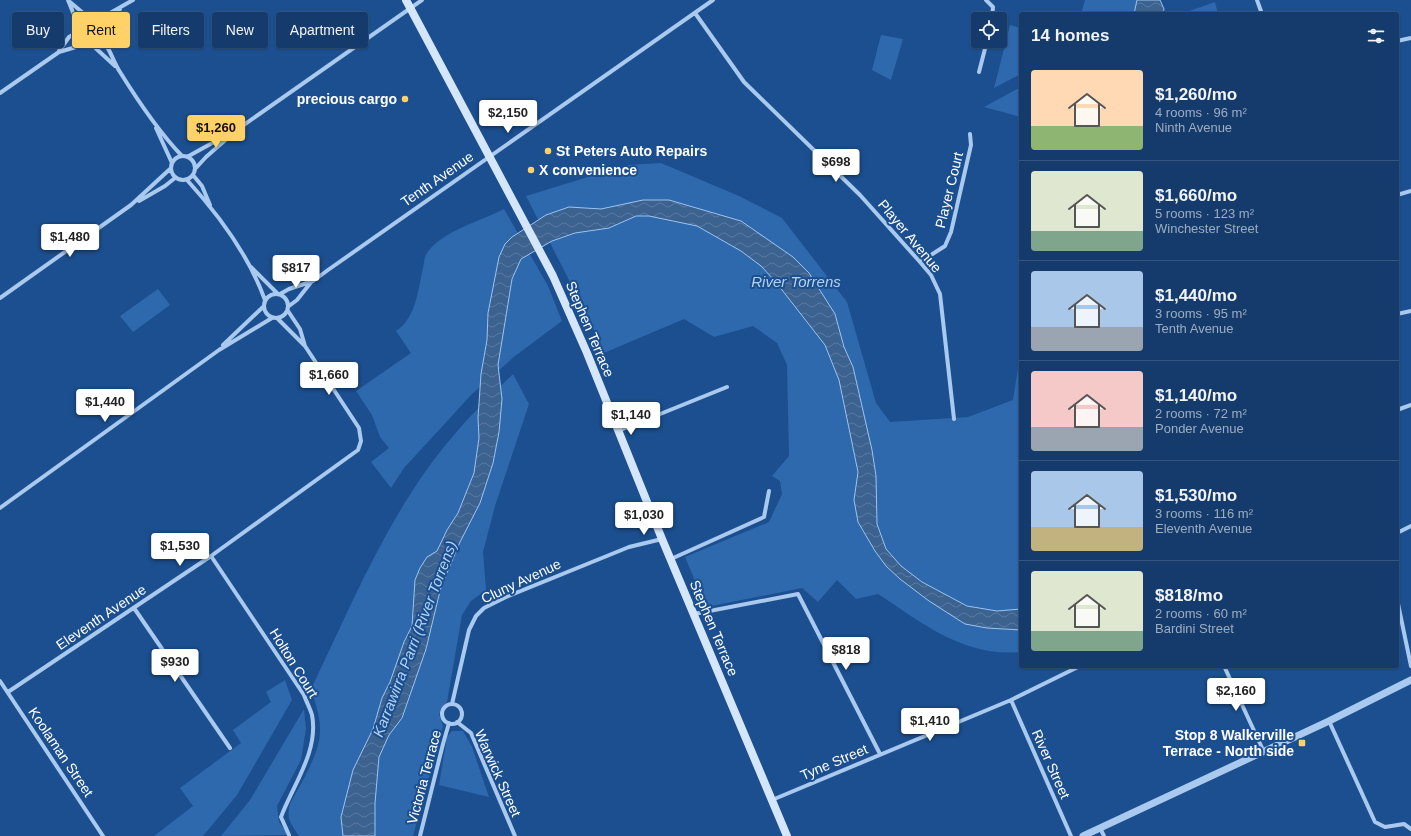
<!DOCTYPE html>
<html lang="en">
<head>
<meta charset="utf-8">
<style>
  body { margin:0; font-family:Helvetica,sans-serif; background:#214673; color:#f1f3f6; height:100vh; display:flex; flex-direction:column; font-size:15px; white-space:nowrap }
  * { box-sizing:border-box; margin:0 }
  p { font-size:13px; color:#9dadc1 }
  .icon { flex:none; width:22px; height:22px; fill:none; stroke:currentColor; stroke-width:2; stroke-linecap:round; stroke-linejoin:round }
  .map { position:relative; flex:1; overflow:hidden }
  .sheet { position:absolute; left:1019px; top:12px; width:380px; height:656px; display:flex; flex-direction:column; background:#143b6b; border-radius:4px; box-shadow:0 1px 3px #0004,0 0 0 1px #33557e }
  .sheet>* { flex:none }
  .top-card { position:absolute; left:12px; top:12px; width:380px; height:36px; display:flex; gap:8px }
  .fabs { position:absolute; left:971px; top:12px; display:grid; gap:8px }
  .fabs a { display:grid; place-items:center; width:36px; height:36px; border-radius:4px; background:#143b6b; box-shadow:0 1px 3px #0004,0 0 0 1px #33557e; font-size:20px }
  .price { position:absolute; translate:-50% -34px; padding:0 9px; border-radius:4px; background:#fff; color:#222; font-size:13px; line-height:26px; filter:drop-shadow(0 1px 2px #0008) }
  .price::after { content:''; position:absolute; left:50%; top:24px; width:12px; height:9px; margin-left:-6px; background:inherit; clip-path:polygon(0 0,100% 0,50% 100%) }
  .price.on { background:#ffd166; color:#111 }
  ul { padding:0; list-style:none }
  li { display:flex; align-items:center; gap:12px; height:100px; padding:0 12px }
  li+li { border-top:1px solid #33557e }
  li span { display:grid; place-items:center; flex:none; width:112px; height:80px; border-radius:4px; color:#555 }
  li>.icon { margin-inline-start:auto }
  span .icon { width:48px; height:48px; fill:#fffc; stroke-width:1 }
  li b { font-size:17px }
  h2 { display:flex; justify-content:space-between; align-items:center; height:48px; padding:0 12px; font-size:17px }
  .pill { padding:0 14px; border-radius:4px; background:#143b6b; box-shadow:0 1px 3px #0004,0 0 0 1px #33557e; font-size:14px; line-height:36px }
  .pill.on { background:#ffd166; color:#111 }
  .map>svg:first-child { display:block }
  .green { fill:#2e69ad }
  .water { fill:url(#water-waves); stroke:#9cc4f0 }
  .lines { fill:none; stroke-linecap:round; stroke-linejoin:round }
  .minor { stroke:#a9c9ee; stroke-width:4 }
  .tertiary { stroke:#a9c9ee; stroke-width:7 }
  .secondary { stroke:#d6e6fa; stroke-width:8 }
  .poi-dot { fill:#ffd166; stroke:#1b4f8f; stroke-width:1.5 }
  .labels { text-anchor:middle; stroke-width:4; stroke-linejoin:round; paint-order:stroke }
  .poi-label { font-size:14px; font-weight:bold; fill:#fff; stroke:#1b4f8f; text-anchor:end }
  .street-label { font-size:14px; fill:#fff; stroke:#1b4f8f }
  .water-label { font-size:15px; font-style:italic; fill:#b5d3f5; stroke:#1b4f8f }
</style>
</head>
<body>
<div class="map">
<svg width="1411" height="836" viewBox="0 0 1411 836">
  <defs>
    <pattern id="water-waves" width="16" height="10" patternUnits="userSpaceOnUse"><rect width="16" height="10" fill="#3c6290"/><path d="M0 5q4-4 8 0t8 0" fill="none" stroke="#597aa1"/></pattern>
  </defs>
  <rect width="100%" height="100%" fill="#1b4f8f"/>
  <path class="green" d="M1085,0H1137L1134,14H1081Z
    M1215,2L1218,14H1181Z
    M1010,25L1021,28V74L994,88Z
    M881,35L903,39L891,80L872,70Z
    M1021,87V117L984,107Z
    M661,163L739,196L782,218L847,302L876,403L890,422L968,417L1013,400L1021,349V652C963,657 924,624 878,594L856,599L837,580L818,602L802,588L706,607L685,557L769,522L782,494L780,481L772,476L789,456L787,365L777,343L753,326L714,337L684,319L604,353L588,317L526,196L627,165Z
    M504,209L548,286L562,321L515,356L472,394L404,468L391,488L371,462L389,448L380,437L372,415L356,391L411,353L396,331C416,318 418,290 423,268C424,264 424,257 427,253C442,231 481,221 504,209Z
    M158,289L170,305L133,332L120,316Z
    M513,374L529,404L495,506L483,552L486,590L471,601L462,615L447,702L439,714L443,726L413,836H299C291,823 286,820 290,804C301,783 321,752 320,729C320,715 315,702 311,689C353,602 390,509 454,435C472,413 493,394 513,374Z
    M285,680L292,700L237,795L203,836H154L193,806L180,788L241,743L233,730L271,702L266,692Z
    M304,709L306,729L301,760L277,806L279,822L289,835L221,836L250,800Z
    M452,731H463L472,747L489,797L439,785L447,737Z"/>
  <path class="water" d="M1137,0H1160L1164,9L1163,14H1134Z
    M643,200H669L741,221L793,257L809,273L835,314L844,347L853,367L872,450L876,476L877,524L886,549L901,566L922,582L967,606L997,611L1021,609V630L987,628L965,624L929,601L900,579L886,566L875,551L858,522L854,500L858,472L839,380L825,345L775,281L761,266L741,251L697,226L649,216H636L609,228L575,233L552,241L521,259L512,279L498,365L502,399L499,432L493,463L480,503L460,542L441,587L426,649L402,718L389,735L379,757L375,803V836H343L341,817L353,770L373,729L382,698L390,682L404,642L412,626L415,580L420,568L427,557L437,551L447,530L458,513L474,473L479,438L478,418L481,374L487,340L488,313L499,257L505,244L512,237L546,215L569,207L601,209Z"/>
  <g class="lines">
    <path class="minor" d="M68,0L78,25
      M986,0L993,7L992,19
      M1257,0L1262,14
      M70,2L89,18
      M695,13L744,82L860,195L920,262L931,275L940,294L954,419
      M77 31a12 12 0 1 1 24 0a12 12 0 1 1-24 0Z
      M96,21L133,0
      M101,31L120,9
      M99,37C110,46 112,60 120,72C138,101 158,131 182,156
      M1397,41L1411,38
      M90,43L115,66
      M59,51L69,37L76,33
      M979,72L987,41
      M0,93L59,52L76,47L82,42
      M156,128L172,163
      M171 168a12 12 0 1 1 24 0a12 12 0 1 1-24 0Z
      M187,157L232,132
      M195,169L206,157L238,129L422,0
      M193,175L202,186L210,205
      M187,180C219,215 249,256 265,300
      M1397,195L1411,191
      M139,201L165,186L175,178
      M920,262L945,246L951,232L971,145L970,134
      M251,267L278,294
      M264 306a12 12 0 1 1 24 0a12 12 0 1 1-24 0Z
      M280,294L289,289L313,281L328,270L713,0
      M0,298L131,205L170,169
      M289,306L297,300L312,281
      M288,311L300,329L305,346
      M1397,314L1411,311
      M223,345L264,306
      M1397,410L1411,405
      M618,431L727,387
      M0,508L219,350L272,318
      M1397,533L1411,526
      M211,556L304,695C306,701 310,708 312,715C319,751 293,785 281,817L289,835
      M671,559L764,517L769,491
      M1397,599L1411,666
      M134,608L230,748
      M694,614L798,594L880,754
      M1224,666L1263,750
      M0,681L103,836
      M8,692L211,556L358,450L361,441L359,428L305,346L278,319
      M1011,700L1071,836
      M452,704L469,630L476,616L484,608L506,597L629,547L662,539
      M442 714a10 10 0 1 1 20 0a10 10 0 1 1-20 0Z
      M1329,721L1375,822L1385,827L1404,824L1411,829
      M457,722L471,733L515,836
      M772,800L1011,700L1080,666
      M1100,828L1104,836
      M420,836L443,744L449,723"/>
    <path class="tertiary" d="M1083,836L1329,721L1411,680"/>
    <path class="secondary" d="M406,0L553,276L587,353L662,539L787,836"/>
  </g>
  <g class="poi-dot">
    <circle cx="405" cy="99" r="4"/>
    <circle cx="548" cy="151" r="4"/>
    <circle cx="531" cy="170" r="4"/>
    <rect x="1298" y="739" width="8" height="8" rx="2"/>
  </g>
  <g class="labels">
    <g class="poi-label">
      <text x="397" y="104">precious cargo</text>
      <text x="556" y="156" text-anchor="start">St Peters Auto Repairs</text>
      <text x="539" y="175" text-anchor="start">X convenience</text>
      <text x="1294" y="740">Stop 8 Walkerville<tspan x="1294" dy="16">Terrace - North side</tspan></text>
    </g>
    <g class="street-label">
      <text transform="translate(437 179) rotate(-35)" y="5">Tenth Avenue</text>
      <text transform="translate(949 190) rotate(-76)" y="5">Player Court</text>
      <text transform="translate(910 236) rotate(50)" y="5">Player Avenue</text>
      <text transform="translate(590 329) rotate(67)" y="5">Stephen Terrace</text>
      <text transform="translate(521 581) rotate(-25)" y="5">Cluny Avenue</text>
      <text transform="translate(101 617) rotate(-34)" y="5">Eleventh Avenue</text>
      <text transform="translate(714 628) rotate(67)" y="5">Stephen Terrace</text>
      <text transform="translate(294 663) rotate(58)" y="5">Holton Court</text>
      <text transform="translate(61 752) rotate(56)" y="5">Koolaman Street</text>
      <text transform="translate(834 762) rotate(-23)" y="5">Tyne Street</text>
      <text transform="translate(1051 764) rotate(66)" y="5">River Street</text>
      <text transform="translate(498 773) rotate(66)" y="5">Warwick Street</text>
      <text transform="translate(424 777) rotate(-75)" y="5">Victoria Terrace</text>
    </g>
    <g class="water-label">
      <text x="796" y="287">River Torrens</text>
      <text transform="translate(415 639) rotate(-69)" y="5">Karrawirra Parri (River Torrens)</text>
    </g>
  </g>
</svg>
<div class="fabs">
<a><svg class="icon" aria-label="locate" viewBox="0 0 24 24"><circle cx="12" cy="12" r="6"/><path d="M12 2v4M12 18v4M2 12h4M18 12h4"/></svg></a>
</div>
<b class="price" style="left:508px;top:134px">$2,150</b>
<b class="price on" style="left:216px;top:149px">$1,260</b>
<b class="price" style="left:836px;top:183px">$698</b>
<b class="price" style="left:70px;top:258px">$1,480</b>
<b class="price" style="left:296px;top:289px">$817</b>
<b class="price" style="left:329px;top:396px">$1,660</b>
<b class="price" style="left:105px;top:423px">$1,440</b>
<b class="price" style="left:631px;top:436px">$1,140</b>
<b class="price" style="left:644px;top:536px">$1,030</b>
<b class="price" style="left:180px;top:567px">$1,530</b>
<b class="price" style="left:846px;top:671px">$818</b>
<b class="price" style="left:175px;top:683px">$930</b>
<b class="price" style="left:1236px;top:712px">$2,160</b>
<b class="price" style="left:930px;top:742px">$1,410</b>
<div class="top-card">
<a class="pill">Buy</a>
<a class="pill on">Rent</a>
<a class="pill">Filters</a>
<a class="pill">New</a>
<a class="pill">Apartment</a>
</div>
<section class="sheet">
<h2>14 homes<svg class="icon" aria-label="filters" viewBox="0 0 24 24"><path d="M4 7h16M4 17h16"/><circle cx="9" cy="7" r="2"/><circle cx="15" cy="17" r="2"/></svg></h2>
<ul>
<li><span style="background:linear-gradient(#ffd9b3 70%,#8fb573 0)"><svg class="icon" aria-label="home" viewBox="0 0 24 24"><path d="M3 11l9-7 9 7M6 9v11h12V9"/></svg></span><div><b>$1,260/mo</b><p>4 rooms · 96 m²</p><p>Ninth Avenue</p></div></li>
<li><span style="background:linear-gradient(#dfe7d0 75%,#7fa58c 0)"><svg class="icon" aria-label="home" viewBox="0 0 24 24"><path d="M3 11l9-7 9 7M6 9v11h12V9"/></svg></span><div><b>$1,660/mo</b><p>5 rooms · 123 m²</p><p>Winchester Street</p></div></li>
<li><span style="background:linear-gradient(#a9c7e8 70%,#9aa5b1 0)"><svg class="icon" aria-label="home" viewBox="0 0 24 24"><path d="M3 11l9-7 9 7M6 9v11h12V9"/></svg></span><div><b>$1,440/mo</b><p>3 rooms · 95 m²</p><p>Tenth Avenue</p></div></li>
<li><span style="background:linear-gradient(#f6c9c9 70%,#9aa5b1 0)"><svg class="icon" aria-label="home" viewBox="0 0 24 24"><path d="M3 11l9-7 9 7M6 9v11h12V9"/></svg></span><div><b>$1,140/mo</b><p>2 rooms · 72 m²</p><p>Ponder Avenue</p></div></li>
<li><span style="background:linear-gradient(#a9c7e8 70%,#c2b280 0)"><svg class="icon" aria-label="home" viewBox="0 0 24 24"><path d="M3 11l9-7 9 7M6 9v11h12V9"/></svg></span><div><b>$1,530/mo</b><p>3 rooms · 116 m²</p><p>Eleventh Avenue</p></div></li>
<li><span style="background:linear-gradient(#dfe7d0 75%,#7fa58c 0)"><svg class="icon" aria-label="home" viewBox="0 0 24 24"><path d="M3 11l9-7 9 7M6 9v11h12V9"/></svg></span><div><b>$818/mo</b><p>2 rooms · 60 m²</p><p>Bardini Street</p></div></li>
</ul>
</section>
</div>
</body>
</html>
